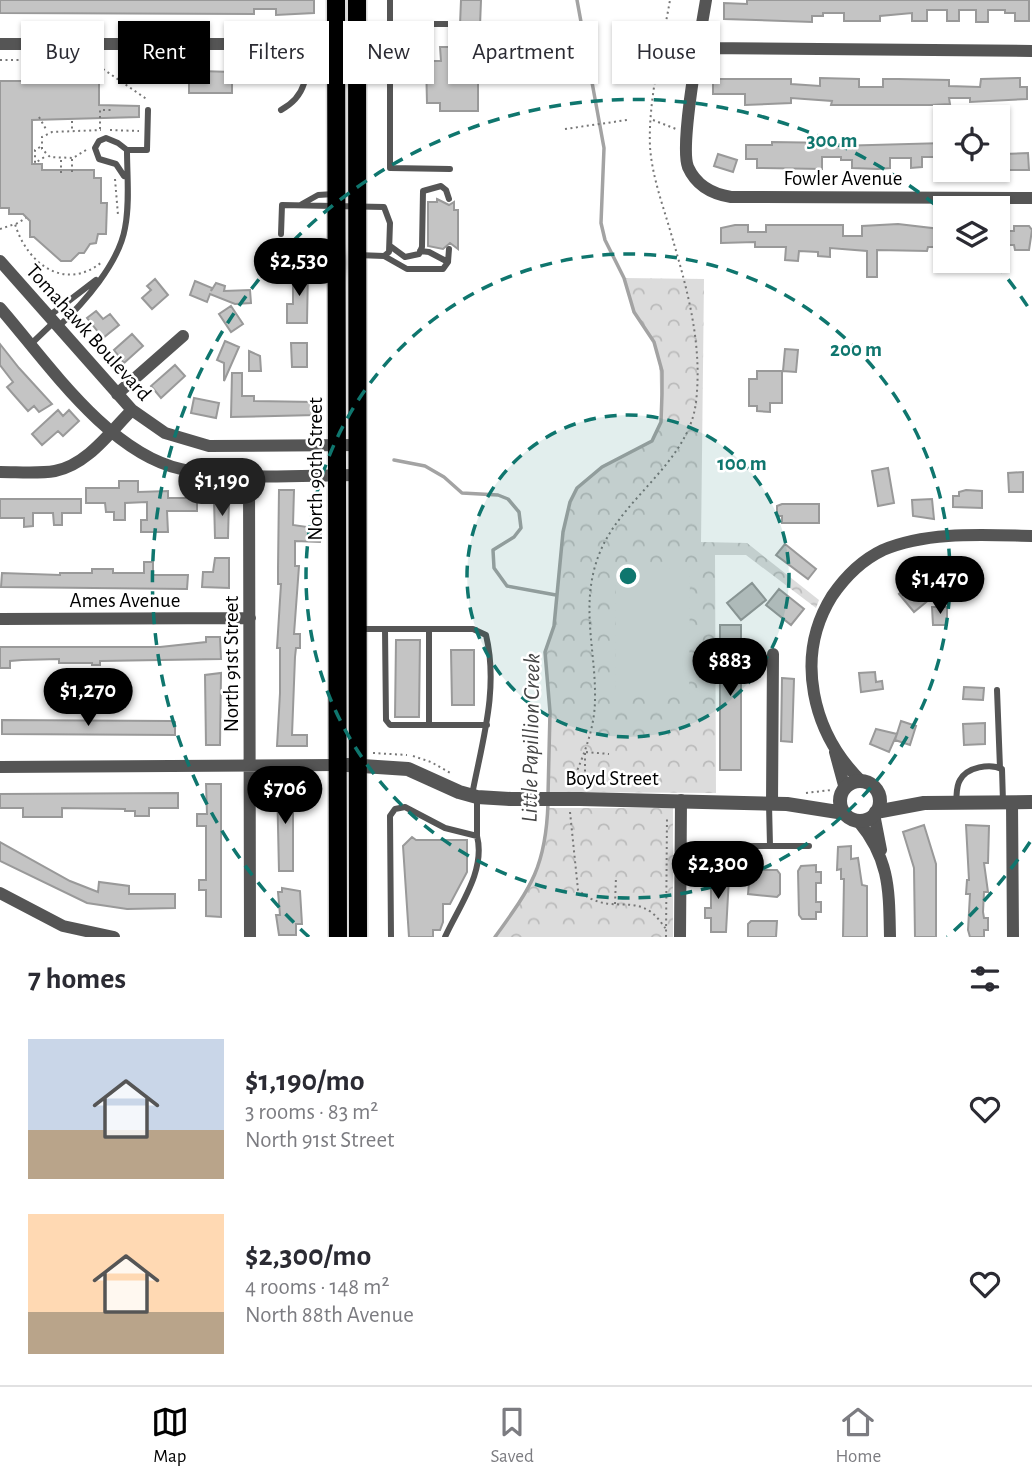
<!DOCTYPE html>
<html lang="en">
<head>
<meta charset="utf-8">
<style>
  body { margin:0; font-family:"Alegreya Sans",sans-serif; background:#f2f2f3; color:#2b2b33; height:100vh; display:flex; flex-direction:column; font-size:26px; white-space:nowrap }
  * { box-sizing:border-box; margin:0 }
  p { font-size:23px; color:#7c7c81 }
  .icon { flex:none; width:38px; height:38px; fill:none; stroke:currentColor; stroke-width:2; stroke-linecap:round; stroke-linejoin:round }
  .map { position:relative; height:937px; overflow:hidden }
  .side { display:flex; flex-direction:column; background:#fff; flex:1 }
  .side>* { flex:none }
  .hud { position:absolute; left:21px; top:21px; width:990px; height:63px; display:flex; gap:14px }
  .buttons { position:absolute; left:933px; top:105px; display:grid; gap:14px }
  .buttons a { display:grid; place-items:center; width:77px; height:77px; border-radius:0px; background:#fff; box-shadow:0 2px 5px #0004; font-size:35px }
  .price { position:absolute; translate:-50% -60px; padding:0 16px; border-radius:24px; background:#000; color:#fff; font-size:23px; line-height:46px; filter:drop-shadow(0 2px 4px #0008) }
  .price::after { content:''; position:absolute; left:50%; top:42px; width:21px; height:16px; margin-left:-10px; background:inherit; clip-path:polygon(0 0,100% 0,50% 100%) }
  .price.selected { background:#222; color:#fff }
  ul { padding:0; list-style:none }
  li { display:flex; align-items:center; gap:21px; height:175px; padding:0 28px }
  li span { display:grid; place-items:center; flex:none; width:196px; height:140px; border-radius:0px; color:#555 }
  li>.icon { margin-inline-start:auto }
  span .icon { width:84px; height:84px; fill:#fffc; stroke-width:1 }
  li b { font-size:30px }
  h2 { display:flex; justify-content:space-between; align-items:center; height:84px; padding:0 28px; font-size:30px }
  .tag { padding:0 24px; border-radius:0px; background:#fff; box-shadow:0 2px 5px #0004; font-size:24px; line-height:63px }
  .tag.selected { background:#000; color:#fff }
  .tab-bar { display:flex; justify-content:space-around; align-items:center; height:98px; border-top:2px solid #e1e1e2; background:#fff; font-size:19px; color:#7c7c81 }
  .tab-bar a { display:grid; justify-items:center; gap:4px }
  .tab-bar .selected { color:#000 }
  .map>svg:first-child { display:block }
  .park { fill:url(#park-crowns) }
  .pitch { fill:#dcdcdc }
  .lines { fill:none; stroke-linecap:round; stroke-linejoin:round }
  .stream { stroke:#a3a3a3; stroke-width:3.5 }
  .building { fill:#c4c4c4; stroke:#999; stroke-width:2 }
  .primary-casing { stroke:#dbdbdb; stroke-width:21 }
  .path { stroke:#777; stroke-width:2; stroke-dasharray:2 3.5; stroke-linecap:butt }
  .service { stroke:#555; stroke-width:6 }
  .minor { stroke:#555; stroke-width:12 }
  .tertiary { stroke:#555; stroke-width:14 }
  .primary { stroke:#000; stroke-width:18 }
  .tertiary-bridge { stroke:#555; stroke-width:14 }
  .ring { fill:none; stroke:#0f766e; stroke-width:3.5; stroke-dasharray:12 9 }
  .labels { text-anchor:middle; stroke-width:5; stroke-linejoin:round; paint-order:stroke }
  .street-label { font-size:21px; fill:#000; stroke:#fff }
  .water-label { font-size:23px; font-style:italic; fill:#444; stroke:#fff }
  .centre { fill:#0f766e; stroke:#fff; stroke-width:3.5 }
  .ring-label { font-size:21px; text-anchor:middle; font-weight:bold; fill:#0f766e; stroke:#fff; stroke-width:5; stroke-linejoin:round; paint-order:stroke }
</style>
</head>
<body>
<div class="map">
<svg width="1032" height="937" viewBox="0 0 1032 937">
  <defs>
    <pattern id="park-crowns" width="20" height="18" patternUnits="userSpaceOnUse" patternTransform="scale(1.75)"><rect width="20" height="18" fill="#dcdcdc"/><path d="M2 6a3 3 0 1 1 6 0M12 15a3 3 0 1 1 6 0" fill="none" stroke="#bbb"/></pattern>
  </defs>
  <rect width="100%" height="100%" fill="#fff"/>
  <path class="park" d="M624,278L704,279L701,542L747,543L819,600L816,608L746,555H715L716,793L548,792L550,712L545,652L554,626L563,532L570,502L577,488L602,467L652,441L661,422L659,357L654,342L634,312Z
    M547,808H673V937H495C524,895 548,861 547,808Z"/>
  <path class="pitch" d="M616,568L690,569L689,697L615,696Z
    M532,927H640L649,937H527Z"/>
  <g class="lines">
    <path class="stream" d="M394,460L425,466L444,477L462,493L498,495L508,499L519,512L521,528L514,537L493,550L494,568L507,586L556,595
      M548,795L550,712L545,652L554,626L563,532L570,502L577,488L602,467L652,441L661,422L662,394V371L654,342L634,312L624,278L605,240L601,223L604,148L577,0
      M495,937C531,887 546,867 548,803"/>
  </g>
  <path class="building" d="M0,0H314V13L276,15V9H254V14L0,13Z
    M461,0H481L480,26L460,25Z
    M747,0H1029V21H1015V13H1005V10H988V22H976V10H959V21H947V10H927V21H912V13L880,16V21H844V13H823V16H812V22L724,19V3L747,4Z
    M440,47H478V111H440V103H427L426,61H441Z
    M200,71L232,72V93H189V73Z
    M45,74H99V105L139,106V117L32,120V164H42V170H94V178H101V203H107L106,234H98L96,243L90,244L84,253H79L71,261H61L34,237H30V221L23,214H9V208H0V81H45Z
    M820,78L859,79V87H883V79H898L949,80V86L980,87L981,79L1020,78V87H1027V99L970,102V98H949L950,104L931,105H831L832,101L791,98V103L745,105V94H713V79H791V84L820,86Z
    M772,142L835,143V146L945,143V157H922V167L911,168V158H890V168L878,169L852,168V160H841V157H822V169L757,168V159H746V145H772Z
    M1028,153L1029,170H1004L1003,154Z
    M718,154L737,160L733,172L714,166Z
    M437,199L449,205L454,202V210H458V249L450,243L443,249L428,246V202H437Z
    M898,224L940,229V247H928L927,251L877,250V277H867V251L830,248V257L818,256V252L799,251L798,261L785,260L786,247H755V242L721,243V228L735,225H748V232H766V225H843V236H862V226Z
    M1014,226H1029L1032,230L1029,250H1015L1014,245H998V231H1014Z
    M293,269H308L307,323H287V304H293Z
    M155,279L168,295L152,309L142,298L151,290L147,286Z
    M195,281L212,288L211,291L216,283L225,286L224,291L250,290L251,303L235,304L210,294L207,302L190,295Z
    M231,306L243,324L231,332L219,314Z
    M96,311L103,319L110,314L119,325L103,338L87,318Z
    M132,334L143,346L124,363L114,350Z
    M225,341L239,347L224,381V363L217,360Z
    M291,343H307V367H292Z
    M0,344L19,368L52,404L39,412L34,406L28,411L13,394L7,387L13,382L0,365Z
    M785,349L798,350L796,372L783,371Z
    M249,351L260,356L261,371H249Z
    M175,365L185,376L161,398L151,386Z
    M757,371H782V403H770V412L757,411V406H749V379H757Z
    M232,373H242V396H254V401L315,402L316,415L231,417Z
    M194,398L219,403L216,418L191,413Z
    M58,410L63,416L69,410L79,421L63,436L58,431L42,445L32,434Z
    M888,468L894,503L878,506L872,471Z
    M1023,472V492H1009L1008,473Z
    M119,481H138V492L168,491V498H197V511H167L168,532H141V520H147V502L125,503V520H114V512H106L105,503H86V488H119Z
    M279,490H294L293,525L321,529L320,542L295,541V566H299L294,634H300V648H296L295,657L292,735H307V746H277L280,693V648H277L281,584H278V568Z
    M966,490L982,491V508L953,507V496H959V492Z
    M0,499H81V513H62V525H54L53,513H33V526L24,527V518H0Z
    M214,499H229L228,538H215Z
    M932,499L934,519L913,516L912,500Z
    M782,504H819V523H782V516H777V506Z
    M785,544L816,569L808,579L776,555Z
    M215,558H229V588L202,587L203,572H213Z
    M144,562H153V575H188L187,589L1,587L2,573L60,575V573H92V569H113V573H144Z
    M917,580L931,595L930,599L914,612L899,594Z
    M752,583L766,600L741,620L727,603Z
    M779,589L804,609L791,625L766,605Z
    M932,607H947V625H933Z
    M720,625H741V770H720Z
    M206,637H220L221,659L100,661V665H92V663H59V659L22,660L10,661V668H0V647H160L206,642Z
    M396,640H420L419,717H395Z
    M451,650H474V705H452Z
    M875,672L876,682L882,681L883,689L861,692L859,673Z
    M221,673L220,745H206L205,675Z
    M782,678L794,679L792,742L781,741Z
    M964,687L984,688L983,700L963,699Z
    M2,720L171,721L175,722V735L2,734Z
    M901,721L916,726L910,745L895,740Z
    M985,723V744L964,745L963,724Z
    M876,729L897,734L889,752L870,744Z
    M277,782H293V871H279Z
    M206,784H221V917L206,916V890H199V880H206V826H197V814H207Z
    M178,793V808H149V816H135V811H125V809L62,808V817H23V808H0V794Z
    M924,825L936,864V937H915L914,868L903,832Z
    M966,825L989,826L988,863H984L988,892H984L983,912L984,918H988V930H984V937H970L968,930L970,894H966L967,880H969Z
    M412,837L416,840H467V872L450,904H443V922L440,930H433V937H409L403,846Z
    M0,842L70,881L98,892L99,882L129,886V894H175V908L127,909L87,903L0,861Z
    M851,846V859L858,858L862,885L867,886V937H843L844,879H841V869L837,870L838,847Z
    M816,865V872H821V883H816V902H821V912H816V919H802L799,915L798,871L801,866Z
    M750,870H777L780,874V894L777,897L748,894Z
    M712,872H727L729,877L726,932H711V918H705V908H711V887H707V877H712Z
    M282,888L300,891L302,924H296V935H279L276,915H280L278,892H282Z
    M751,921H777L776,937H748V924Z"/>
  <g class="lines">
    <g class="primary-casing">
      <path id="primary" d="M336,0L338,937
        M357,0L358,937"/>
    </g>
    <path class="path" d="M0,60H84L89,55
      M33,61V81
      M103,69L148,100
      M103,83V55
      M39,117L47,131
      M653,120L676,129
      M72,121V131
      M100,129V110H112
      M565,129L627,120
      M110,130L139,131
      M40,147L35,150V163L46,156
      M86,150L73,158L50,157L42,149V137L52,132L101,130
      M72,159V174
      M61,160V174
      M115,179L118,215
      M16,224L26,218
      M0,229L15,224C27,264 65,292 102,262
      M586,752L609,754
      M373,753L407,755
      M585,753V786
      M413,756L431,762L452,774
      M571,785C583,757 595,729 595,699C596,649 579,603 600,552C622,498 689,462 696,402C703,342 686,285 670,230C662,203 652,175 650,147C648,99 662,47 670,0
      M806,793L831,790
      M570,812L578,890C607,915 629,896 651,912C657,916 662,924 666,929
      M615,904L616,877
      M666,937L667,816"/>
    <path class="service" d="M390,0V168L450,169
      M390,24H452
      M281,110C309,95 307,72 307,44
      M124,176L116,164L99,159L95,148L99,141L106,138L118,143L127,150
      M302,204L318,195L334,194
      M281,234L282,205L384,207L390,223L389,252L384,256L357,255
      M390,246L405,257L419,254L422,247L423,191L441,186L446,190L449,199
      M420,251L429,252L448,262
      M384,256L407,269H443L448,262L449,249
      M49,316L96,280
      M58,327C84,303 119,263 125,228C130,203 127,175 127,150H147L148,110
      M31,344L54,322
      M360,629H473L486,635C499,689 482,742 472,795
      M385,629L386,720L390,725H487
      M997,690L1000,768
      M429,725V629
      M956,802C957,795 956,786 960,780C967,767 990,763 1002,769L1003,802
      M769,804L770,846
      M733,846H809
      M391,937L390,816L395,809L405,807L445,828L477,836V797
      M445,937C459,906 486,871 477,836"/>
    <path class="minor" d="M706,0C701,31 679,144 688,167C696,185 712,194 731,197L1032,198
      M0,44H336
      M700,48L1032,51
      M0,261L132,410L165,433L209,446L358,445
      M0,308C47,362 108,453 181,469C232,481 304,475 357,475
      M117,394L183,336
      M0,472C18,472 38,474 55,471C87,465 110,432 132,410
      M249,474L250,937
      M0,619L250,618
      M835,752L845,789
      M0,767L338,765
      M862,782C812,733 794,657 832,596C845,577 862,560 883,550C928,531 984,535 1032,536
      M1012,802L1013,937
      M772,804L773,654
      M874,814L881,850
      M858,821C890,859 889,890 890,937
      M0,893L63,926L114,937
      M680,937L681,800"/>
    <path class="tertiary" d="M347,765L408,769L459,792L477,797L511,799
      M840 801a20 20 0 1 1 40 0a20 20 0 1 1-40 0Z
      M580,799L787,804L844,813
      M876,812L924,803L1032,802"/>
    <use href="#primary" class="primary"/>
    <path class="tertiary-bridge" d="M511,799H580"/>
  </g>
  <circle cx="628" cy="576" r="161" fill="#0f766e" fill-opacity=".12"/>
  <g class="ring">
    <circle cx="628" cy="576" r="161"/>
    <circle cx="628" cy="576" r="322"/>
    <path d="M1030 842A482 482 0 0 1 947 937M309 937A482 482 0 0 1 944 212M995 263A482 482 0 0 1 1030 310"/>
  </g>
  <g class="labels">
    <g class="street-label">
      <text x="843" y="185">Fowler Avenue</text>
      <text transform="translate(89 332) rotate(48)" y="7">Tomahawk Boulevard</text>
      <text transform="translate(315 469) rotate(-90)" y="7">North 90th Street</text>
      <text x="125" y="607">Ames Avenue</text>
      <text transform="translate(231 664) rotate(-90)" y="7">North 91st Street</text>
      <text x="612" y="785">Boyd Street</text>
    </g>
    <g class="water-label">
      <text transform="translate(530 738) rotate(-89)" y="8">Little Papillion Creek</text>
    </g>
  </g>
  <circle cx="628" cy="576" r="10" class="centre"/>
  <g class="ring-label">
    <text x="832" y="147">300 m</text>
    <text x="856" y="356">200 m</text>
    <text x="742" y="470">100 m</text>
  </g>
</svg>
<div class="buttons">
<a><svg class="icon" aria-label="locate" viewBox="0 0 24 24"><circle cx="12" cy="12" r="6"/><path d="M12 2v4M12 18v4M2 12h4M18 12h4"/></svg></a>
<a><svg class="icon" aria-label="layers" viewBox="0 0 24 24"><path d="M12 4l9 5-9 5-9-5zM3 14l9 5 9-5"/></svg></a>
</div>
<b class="price" style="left:299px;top:298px">$2,530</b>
<b class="price selected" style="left:222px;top:518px">$1,190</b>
<b class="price" style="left:940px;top:616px">$1,470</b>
<b class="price" style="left:730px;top:698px">$883</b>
<b class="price" style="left:88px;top:728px">$1,270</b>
<b class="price" style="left:285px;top:826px">$706</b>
<b class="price" style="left:718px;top:901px">$2,300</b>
<div class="hud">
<a class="tag">Buy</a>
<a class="tag selected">Rent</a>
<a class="tag">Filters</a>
<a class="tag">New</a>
<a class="tag">Apartment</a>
<a class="tag">House</a>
</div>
</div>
<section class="side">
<h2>7 homes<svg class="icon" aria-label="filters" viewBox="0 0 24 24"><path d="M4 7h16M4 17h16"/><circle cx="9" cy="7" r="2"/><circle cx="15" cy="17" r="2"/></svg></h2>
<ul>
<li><span style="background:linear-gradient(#c9d6e8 65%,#b9a48a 0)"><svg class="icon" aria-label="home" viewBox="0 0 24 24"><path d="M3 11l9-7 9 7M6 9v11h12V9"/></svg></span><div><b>$1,190/mo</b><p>3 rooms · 83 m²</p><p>North 91st Street</p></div><svg class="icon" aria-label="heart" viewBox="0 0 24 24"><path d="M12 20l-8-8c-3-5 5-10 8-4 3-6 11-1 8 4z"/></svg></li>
<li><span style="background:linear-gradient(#ffd9b3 70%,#b9a48a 0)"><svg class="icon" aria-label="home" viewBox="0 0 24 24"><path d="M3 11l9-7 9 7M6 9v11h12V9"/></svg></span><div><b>$2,300/mo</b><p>4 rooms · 148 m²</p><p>North 88th Avenue</p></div><svg class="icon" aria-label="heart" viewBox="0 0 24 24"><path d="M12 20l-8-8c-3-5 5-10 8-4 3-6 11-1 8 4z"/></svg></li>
</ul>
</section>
<nav class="tab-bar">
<a class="selected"><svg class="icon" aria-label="map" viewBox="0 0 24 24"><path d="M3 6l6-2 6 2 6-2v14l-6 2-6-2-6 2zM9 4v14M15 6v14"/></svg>Map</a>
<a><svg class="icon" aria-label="saved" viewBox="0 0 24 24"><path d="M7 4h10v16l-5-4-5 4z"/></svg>Saved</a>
<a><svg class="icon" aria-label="home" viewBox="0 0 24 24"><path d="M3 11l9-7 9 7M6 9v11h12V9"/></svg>Home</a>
</nav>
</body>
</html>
